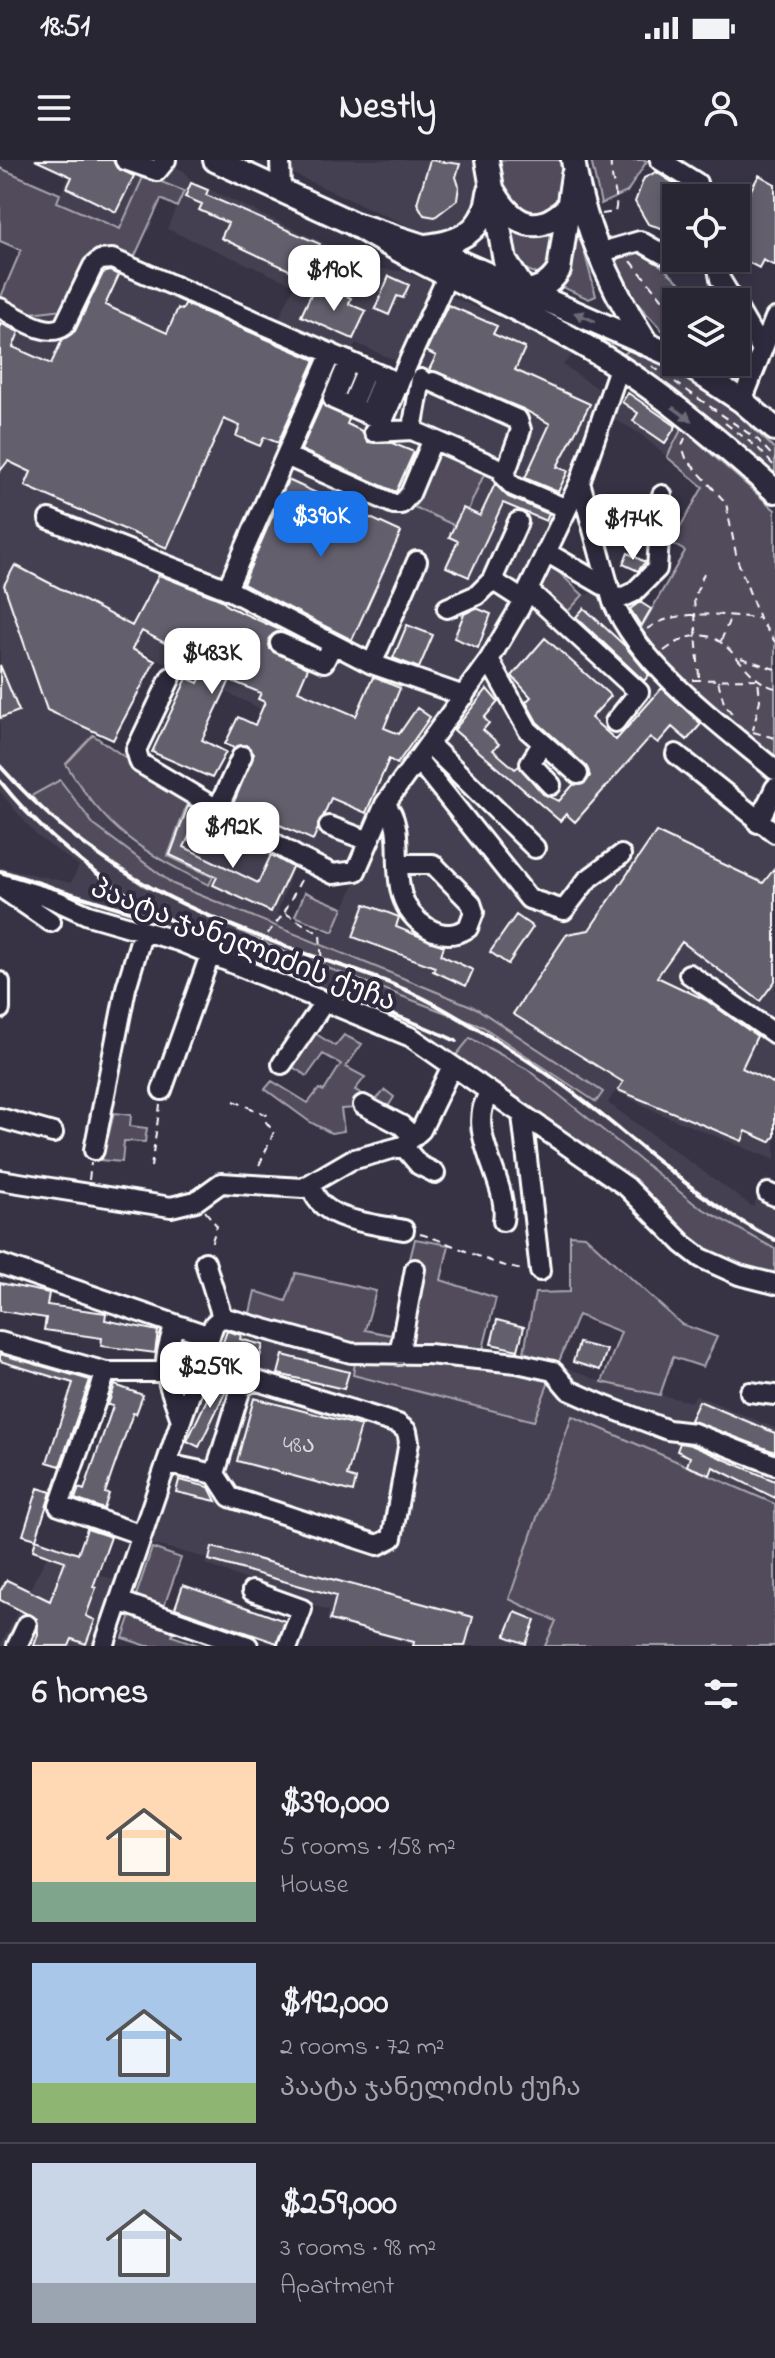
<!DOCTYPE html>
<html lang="en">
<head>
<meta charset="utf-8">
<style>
  body { margin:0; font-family:"Indie Flower","Noto Sans Georgian",sans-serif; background:#353240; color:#f1f3f6; height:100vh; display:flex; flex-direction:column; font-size:30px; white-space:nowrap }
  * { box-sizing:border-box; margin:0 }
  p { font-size:26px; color:#a5a5ac }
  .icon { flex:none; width:44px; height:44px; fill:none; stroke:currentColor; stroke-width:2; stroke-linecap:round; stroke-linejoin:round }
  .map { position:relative; height:1486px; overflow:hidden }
  .details { display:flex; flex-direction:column; background:#292634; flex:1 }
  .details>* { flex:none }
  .buttons { position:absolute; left:662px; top:24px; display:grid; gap:16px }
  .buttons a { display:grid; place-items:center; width:88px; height:88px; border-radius:0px; background:#292634; box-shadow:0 4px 12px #0003,0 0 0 2px #45434f; font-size:40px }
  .price { position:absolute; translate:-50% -68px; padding:0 18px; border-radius:16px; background:#fff; color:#222; font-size:26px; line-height:52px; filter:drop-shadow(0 2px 4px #0008) }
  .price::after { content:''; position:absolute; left:50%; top:48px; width:24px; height:18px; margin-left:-12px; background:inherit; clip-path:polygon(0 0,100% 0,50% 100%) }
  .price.current { background:#1a73e8; color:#fff }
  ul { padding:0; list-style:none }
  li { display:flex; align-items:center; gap:24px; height:200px; padding:0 32px }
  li+li { border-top:2px solid #45434f }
  li span { display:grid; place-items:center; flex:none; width:224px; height:160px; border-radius:0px; color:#555 }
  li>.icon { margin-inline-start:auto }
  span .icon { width:96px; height:96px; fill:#fffc; stroke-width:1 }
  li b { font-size:34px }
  h2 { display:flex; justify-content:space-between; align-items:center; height:96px; padding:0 32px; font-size:34px }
  .status { display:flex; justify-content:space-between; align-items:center; height:56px; padding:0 40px; background:#292634; direction:ltr }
  .status svg { height:22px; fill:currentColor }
  header { display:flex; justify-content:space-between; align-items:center; height:104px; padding:0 32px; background:#292634; font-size:36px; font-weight:700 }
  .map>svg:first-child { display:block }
  .built { fill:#444051; fill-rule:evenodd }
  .green { fill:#514c5c; stroke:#a8a6ae; stroke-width:2 }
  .building { fill:#635f6d; stroke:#fff; stroke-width:2 }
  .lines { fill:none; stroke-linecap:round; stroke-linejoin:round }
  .minor-casing { stroke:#fff; stroke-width:24 }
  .major-casing { stroke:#fff; stroke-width:28 }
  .path { stroke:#fff; stroke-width:2; stroke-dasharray:8 6; stroke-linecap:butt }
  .minor { stroke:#2f2a3d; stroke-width:18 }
  .major { stroke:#2f2a3d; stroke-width:22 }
  .rail { stroke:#fff; stroke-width:4 }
  .oneway { fill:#6d6a77 }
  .labels { text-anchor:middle; stroke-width:8; stroke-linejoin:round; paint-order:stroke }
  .number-label { font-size:24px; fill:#d8d7da }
  .street-label { font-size:28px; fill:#fff; stroke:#2f2a3d }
</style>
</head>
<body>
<div class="status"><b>18:51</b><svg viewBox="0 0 49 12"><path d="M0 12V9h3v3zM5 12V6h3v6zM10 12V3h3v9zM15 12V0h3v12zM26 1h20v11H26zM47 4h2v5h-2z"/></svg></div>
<header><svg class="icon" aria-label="menu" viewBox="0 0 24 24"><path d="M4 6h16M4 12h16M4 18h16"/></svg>Nestly<svg class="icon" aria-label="person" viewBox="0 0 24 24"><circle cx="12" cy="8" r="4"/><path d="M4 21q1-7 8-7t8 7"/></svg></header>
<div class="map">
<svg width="775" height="1486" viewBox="0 0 775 1486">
  <rect width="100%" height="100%" fill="#373345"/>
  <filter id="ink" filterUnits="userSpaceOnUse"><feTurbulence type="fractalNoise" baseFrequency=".0125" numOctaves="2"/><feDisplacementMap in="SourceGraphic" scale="16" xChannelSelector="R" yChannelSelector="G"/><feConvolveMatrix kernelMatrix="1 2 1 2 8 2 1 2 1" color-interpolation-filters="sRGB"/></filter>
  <g filter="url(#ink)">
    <path class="built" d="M76,0H161L184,11L191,21L380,109L403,111L431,122L437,129L401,203L356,183L326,237L393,265L411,226L415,199L446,134L575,192L563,205L597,228L600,246L542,380L491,476L401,606L381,640L352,707L300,689L277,754L333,774L353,727L363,716L379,668L533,428L564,456L583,435L601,431L613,459L775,617V1000L661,954L615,931L608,943L753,1047L766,1018L775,1022V1089L696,1045L527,909L470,878L453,899L227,791L155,763L0,717V707L71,723L79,706L37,676L0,632V139L62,149L88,97L96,91L109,90L278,160L295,125L167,69L184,31L144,16L120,70L57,42ZM139,490L261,549L255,563L269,570L231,662L188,641L168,696L213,717L209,725L154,698L126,679L81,628L67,604L93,575ZM59,620L94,665L173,724L476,848L531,882L602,933L595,941L483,867L280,790L142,725L32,636Z
      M263,0H476L482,32L469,56L442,75L426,74Z
      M630,229L684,265L667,297L638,272L608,256L617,239Z
      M230,1168L355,1203L353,1215L533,1261L558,1204L602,1222L691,1242L696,1235L775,1268V1344L571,1257L509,1439L556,1461L545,1486H419L327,1461L329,1451L205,1404L207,1398L148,1383L221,1169Z
      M47,1396L115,1420L92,1486H0Z"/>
    <path class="green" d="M499,0H560L562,19L556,49C510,63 503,41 499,0Z
      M591,0H645L647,1L627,32L601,44Z
      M0,8L60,34L57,42L120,69L144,15L184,31L177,47L161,39L134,98C118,92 103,85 89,97L63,149L31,153L0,139L21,90L0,81Z
      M506,64L532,75L557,69L549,105L542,116L513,104Z
      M577,64L596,136L589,139L560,126Z
      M637,84L701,142H676V185L634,140L613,94Z
      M736,183L750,200L742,225H736L701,202H736Z
      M636,184L733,250L775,289V321L624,202L623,195Z
      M682,268L775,350V601L663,503L641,468L685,391L671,383L703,327L667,297Z
      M440,289L486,310L460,368L414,347Z
      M551,405L583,435L564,456L530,426Z
      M93,575L188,641L168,696L213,717L209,725C141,691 106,671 66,604Z
      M60,620L94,665L173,724L476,848L603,932L596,942L483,867L280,790L142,725L60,666L31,636Z
      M305,732L343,748L333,772L295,756Z
      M310,870L335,886L344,875L362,884L346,907L365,917L355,930L375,941L385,930L394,937L381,958L359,948L341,949L344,971L331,973L310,962L265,929L272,921L308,943L319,929L324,931L341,904L323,894L307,916L286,903Z
      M470,878L527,909L696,1045L775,1089V1116L725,1102L685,1079L453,899Z
      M114,953L131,955L130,966L147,968L145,982L124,981L122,1002L100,1000L102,979L108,977Z
      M570,1075L585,1076L681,1164L717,1177L703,1207L673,1197L660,1235L602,1222L621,1172L578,1155L558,1204L524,1192L535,1133L570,1132Z
      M415,1079L449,1085L441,1120L496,1138L482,1193L363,1187L249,1157L255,1131L286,1141L296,1113L376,1131L365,1170L391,1175Z
      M427,1199L512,1208L550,1219L534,1261L353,1215L355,1203Z
      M572,1256L775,1344V1486H545L556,1461L509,1439Z
      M152,1388L181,1398L162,1452L134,1442Z
      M131,1455L175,1468L172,1476L201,1486H147L123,1478Z"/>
    <path class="building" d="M35,0H113L117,8L134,16L116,52L67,28L72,17Z
      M430,0L460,4L456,17L459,26L457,40L435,57L424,55L417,43Z
      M656,12L678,26L688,38H676V64L661,68L648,64L635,42L644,18Z
      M759,15L775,24V106L763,100L759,108L736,96V57Z
      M191,23L208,30L206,35L320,84L304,117L221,78L228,63L199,50L202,44L185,37Z
      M110,111L119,115L105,145L167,173L178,148L182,150L185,144L315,200L278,283L264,277L260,286L236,276L240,266L224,259L167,388L25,326L31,312L8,301L0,311V163L19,172L13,187L51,204L62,180L75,171L103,113Z
      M389,116L409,125L403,138L397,136L389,155L375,149Z
      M314,128L332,136L334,130L351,138L349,144L366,151L353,179L301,156Z
      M448,145L497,166L493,174L525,188L515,210L590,244L557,307L568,311L558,332L525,318L550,264L523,249L429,210L436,196L426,191Z
      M628,233L676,266L665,283L633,261L638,253L622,242Z
      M322,243L349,259L347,264L362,271L368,282L392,283L414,292L396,332L301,290Z
      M288,320L401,372L352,480L243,424Z
      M495,324L508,337L549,354L546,361L503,343L469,417L446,407L458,381L449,377L463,348L480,356Z
      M628,393L645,402L638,411L623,404Z
      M15,405L132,466L159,415L222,440L227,446L280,470L269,478L270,489L308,508L298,531L356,556L373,517L400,528L384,568L399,574L417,548L430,557L397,604L389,599L366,653L331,638L313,680L233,644L254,594L246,585L234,588L225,584L238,557L255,565L265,542L258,539L261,533L230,520L202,580L226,592L212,618L152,592L187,518L198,523L207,505L142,471L132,489L155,501L113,580L47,550L4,425Z
      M640,442L651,449L641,466L630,449Z
      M476,448L491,454L478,488L454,478L464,454Z
      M584,448L625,486L649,515L644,521L576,457Z
      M407,465L433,475L419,508L393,498Z
      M545,478L611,536L591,558L616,580L662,528L701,564L687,580L672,567L658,583L650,577L575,662L566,654L560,661L454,570L487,529L498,542L484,558L489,563L483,570L499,584L493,590L515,609L519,606L543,634L559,641L573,625L586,622L590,616L586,606L537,562L526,542L531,537L512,516Z
      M0,505L19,551L0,558Z
      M188,646L205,655L200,664L196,662L184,687L258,723L271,695L292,707L271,752L213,725L217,717L170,695Z
      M656,672L763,723L775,708V821L760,841L682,782L657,817L706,840L757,876L742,908L775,924V976L770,982L746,971L742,981L618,930L623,922L513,854L567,774L589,770Z
      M365,744L399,757L396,767L444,786L441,795L473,810L466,826L433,811L435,807L353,777Z
      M516,755L533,767L508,804L490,792Z
      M0,1123L49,1133L47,1145L106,1153L105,1160L158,1171L155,1193L101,1186L102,1178L44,1170L46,1158L0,1151Z
      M497,1160L524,1167L518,1190L491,1184Z
      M227,1171L241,1175L240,1179L263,1185L260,1197L238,1205L241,1195L221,1188Z
      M579,1183L607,1190L600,1210L573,1202Z
      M0,1194L90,1220L60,1306L47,1302L73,1223L0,1201Z
      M283,1195L349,1212L344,1229L278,1214Z
      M220,1212L232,1218L199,1287L187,1281Z
      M115,1225L143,1235L136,1254L133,1253L105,1333L109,1334L104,1349L75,1339L79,1328L84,1330L113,1246L108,1245Z
      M254,1238L361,1266L347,1316L356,1319L353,1332L237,1301Z
      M699,1241L775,1273V1292L690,1260Z
      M680,1283L691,1285L775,1321V1338L713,1307L710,1315L687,1306L690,1297L677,1291Z
      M179,1320L209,1327L216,1341L176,1332Z
      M38,1328L51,1332L36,1379L23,1375Z
      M87,1369L111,1377L93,1427L96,1428L86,1456L95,1460L86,1484L72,1479L69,1486H34L38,1474L37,1459L0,1440V1431L7,1420L50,1441L65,1401L33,1390L36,1379L78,1394Z
      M212,1387L473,1457L465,1486H413L414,1482L330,1460L336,1436L209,1400Z
      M183,1425L285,1461L277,1483L175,1448Z
      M515,1452L535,1460L526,1484L505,1476Z"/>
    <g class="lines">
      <g class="minor-casing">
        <path id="minor" d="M125,0L157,11L166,0
          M280,0L281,30
          M660,0L697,23L701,38
          M598,93L640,81L663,94L676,96
          M716,98L720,119L734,142
          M736,146L761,189
          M0,148C17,156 47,179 64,166L93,106L100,100L112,99L399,223L447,117
          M331,193L227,429L372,504L417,401
          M349,201L333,239L383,261L399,223
          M619,208L580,322L613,442C641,507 721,565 775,610
          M433,222L518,260L521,270L504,317L513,326L567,349
          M742,241L775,158
          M351,247L367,209
          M368,254L384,216
          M412,270L421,219
          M374,272L412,270L505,311
          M286,296L394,344H401L410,334L433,279
          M49,359L227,429
          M518,362L492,420L523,440
          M546,392L608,428
          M528,430L639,532L615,562
          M613,442L634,432L657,409L662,335
          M447,448L477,435L492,420
          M280,483L324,502L332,486
          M489,500L528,570L578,614
          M372,504L464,536
          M171,517L136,590L140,603L298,697L333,714L356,711L385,644L489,500L519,449L580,322
          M429,584L535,688
          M542,584L530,603L551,625
          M676,594L775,673
          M418,600L529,739L564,750L587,720L621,695
          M385,644C414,674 376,737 428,768C441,776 455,776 468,768L474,752L471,743L433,704H398
          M217,650L242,596
          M758,663L775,628
          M329,666L369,681
          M0,721L44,735L88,755L178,781L411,877L627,1027L683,1084L701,1098L739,1115L775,1124
          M3,729L51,762
          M689,814L775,874
          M0,822V849
          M282,904L325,841
          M162,930L210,795
          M489,934C463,972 510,1021 503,1061
          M363,945L401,965L414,977
          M522,955L540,1111
          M0,958L53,973
          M403,986L419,1005L435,1013
          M94,990L126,828L143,771
          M0,1020L171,1047L196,1041L221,1023L303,1028L351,1000L403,986L421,970L452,906
          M311,1025C319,1062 372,1063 404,1070
          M768,1033L775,1036
          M205,1102L222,1157
          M0,1104L210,1176
          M222,1157L351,1193L428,1194L517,1203L553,1211L569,1230L605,1246L668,1270L694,1273L775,1305
          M175,1164C159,1210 166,1215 181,1260
          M0,1182L106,1212H164
          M399,1195L415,1109
          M106,1212L59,1346L142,1375
          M254,1220L398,1264L407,1271L409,1282L392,1378L378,1385L230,1337L215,1314L241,1228Z
          M750,1232L775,1235
          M167,1304L215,1314
          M252,1431L302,1449L288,1486
          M119,1441L248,1486
          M17,1486L27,1465
          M104,1486L214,1164L222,1157"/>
      </g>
      <g class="major-casing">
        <path id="major" d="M215,0L352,63L423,86L676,197
          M487,0L505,101L525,131
          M573,0C583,65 610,126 645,181
          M494,32C514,66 538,77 569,46
          M352,63C426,109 505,140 580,183C651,223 715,277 775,331
          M426,86C461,82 484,71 489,33
          M522,132C539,129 549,126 559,110L573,15
          M683,202L742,241L775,269"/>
      </g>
      <path class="path" d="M602,54L615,52C620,36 609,18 611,0
        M631,101L676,156
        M731,202L740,209
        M652,206L758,280L775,299
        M725,263L758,288L774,306
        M685,278L682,286L686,298L726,343L737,399L759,458L775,482
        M647,469C676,448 724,455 758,458
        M721,481L730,458
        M664,491C727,444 733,517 775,528
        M741,498L775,509
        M699,517L694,438L706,408
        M693,520L758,519L760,540L753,570
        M718,521L724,543L733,555
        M753,572L775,578
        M285,753L320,774L323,823
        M250,796L284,753L302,718
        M234,941L267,955L266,962L274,972L257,1010
        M151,1007L160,945
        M89,1020L91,1003
        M205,1051L217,1066L210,1087
        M420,1074C457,1084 484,1103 523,1110"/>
      <use href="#minor" class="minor"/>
      <use href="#major" class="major"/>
      <path class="rail" d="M0,606C89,705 172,745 295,790C346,808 401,823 447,851C485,873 524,896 560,923C632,975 694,1040 775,1080
        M0,621C68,708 168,765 268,808C330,834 396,852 456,881
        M0,712L149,757"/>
    </g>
    <defs><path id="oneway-solid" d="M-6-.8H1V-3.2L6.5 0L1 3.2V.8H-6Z" transform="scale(2)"/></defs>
    <g class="oneway">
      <use href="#oneway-solid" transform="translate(585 157) rotate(-157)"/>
      <use href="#oneway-solid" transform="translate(682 254) rotate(36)"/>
    </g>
  </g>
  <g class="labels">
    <g class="number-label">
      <text x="299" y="1292">48ა</text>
    </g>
    <g class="street-label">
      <text transform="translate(244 783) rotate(21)" y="10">პაატა ჯანელიძის ქუჩა</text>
    </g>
  </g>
</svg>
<div class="buttons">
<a><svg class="icon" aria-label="locate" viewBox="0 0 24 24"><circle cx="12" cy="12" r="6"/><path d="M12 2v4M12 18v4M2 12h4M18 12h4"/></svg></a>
<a><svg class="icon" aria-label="layers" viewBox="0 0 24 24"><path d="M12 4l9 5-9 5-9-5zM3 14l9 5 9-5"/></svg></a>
</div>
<b class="price" style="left:334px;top:153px">$190K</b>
<b class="price current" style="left:321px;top:399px">$390K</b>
<b class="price" style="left:633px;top:402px">$174K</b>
<b class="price" style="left:212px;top:536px">$483K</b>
<b class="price" style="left:233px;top:710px">$192K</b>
<b class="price" style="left:210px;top:1250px">$259K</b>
</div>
<section class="details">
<h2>6 homes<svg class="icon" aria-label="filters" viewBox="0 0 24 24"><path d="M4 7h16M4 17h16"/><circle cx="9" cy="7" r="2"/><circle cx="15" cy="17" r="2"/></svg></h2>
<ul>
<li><span style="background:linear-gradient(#ffd9b3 75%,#7fa58c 0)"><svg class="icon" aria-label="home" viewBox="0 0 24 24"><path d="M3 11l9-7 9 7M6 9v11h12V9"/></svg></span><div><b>$390,000</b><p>5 rooms · 158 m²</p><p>House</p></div></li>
<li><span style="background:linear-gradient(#a9c7e8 75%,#8fb573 0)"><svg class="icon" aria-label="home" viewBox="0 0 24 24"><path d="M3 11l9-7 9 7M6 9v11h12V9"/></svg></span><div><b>$192,000</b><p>2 rooms · 72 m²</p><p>პაატა ჯანელიძის ქუჩა</p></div></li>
<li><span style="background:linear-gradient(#c9d6e8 75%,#9aa5b1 0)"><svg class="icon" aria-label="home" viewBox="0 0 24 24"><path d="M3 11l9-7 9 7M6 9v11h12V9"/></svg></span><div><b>$259,000</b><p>3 rooms · 98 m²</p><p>Apartment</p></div></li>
</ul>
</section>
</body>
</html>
